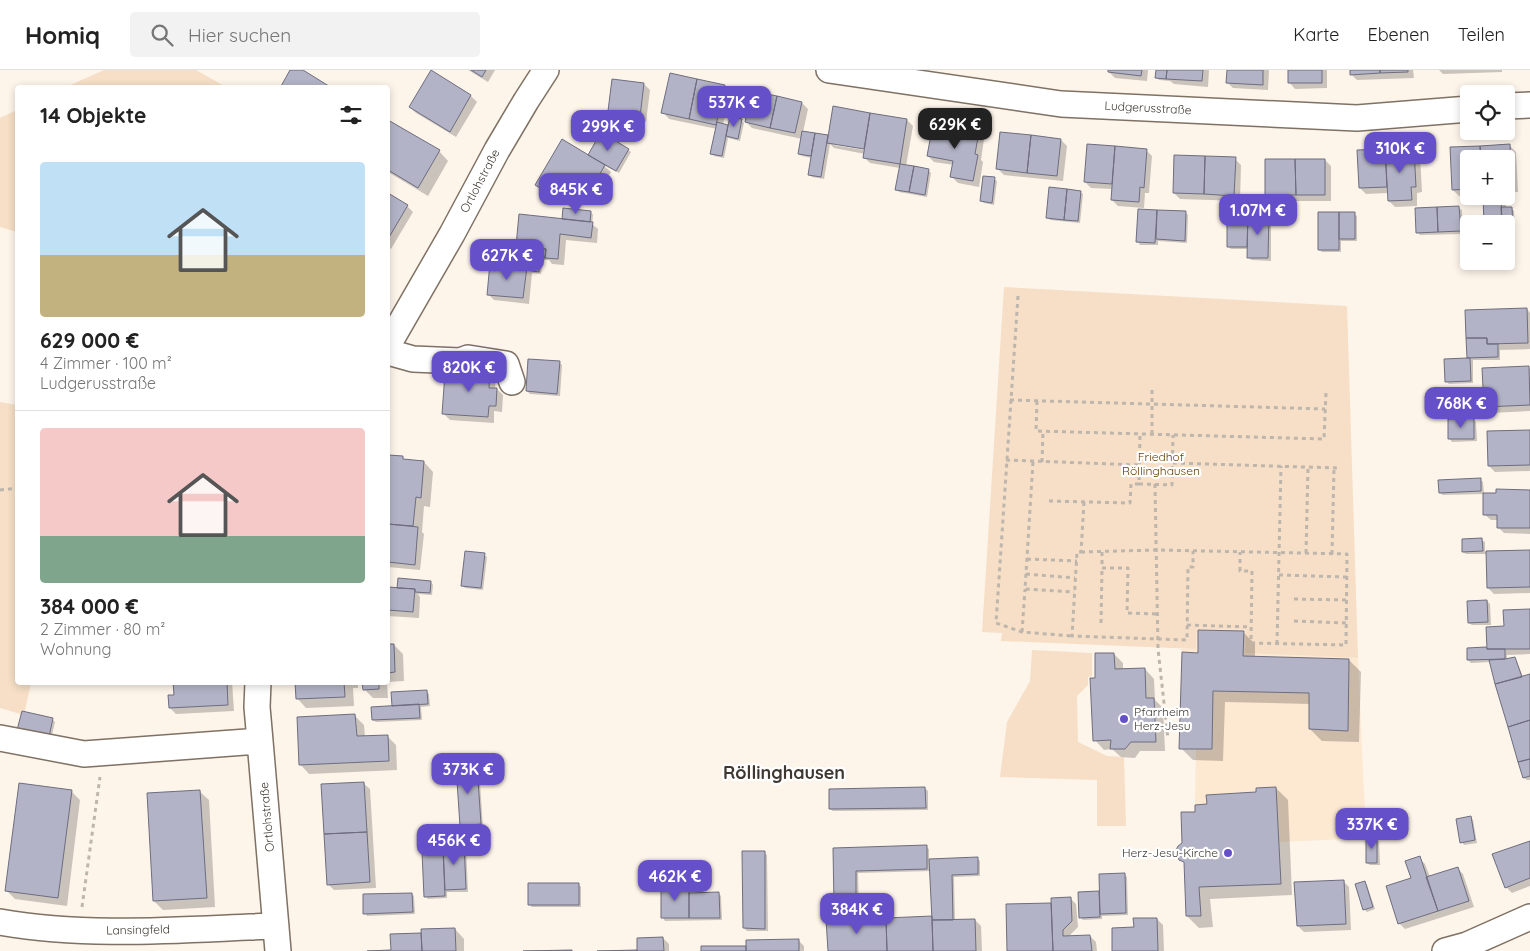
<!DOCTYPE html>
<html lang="de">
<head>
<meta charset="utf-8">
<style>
  body { margin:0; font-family:Quicksand,sans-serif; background:#f2f2f2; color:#222; height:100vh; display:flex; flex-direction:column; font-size:19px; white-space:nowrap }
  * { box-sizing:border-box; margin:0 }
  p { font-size:16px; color:#767676 }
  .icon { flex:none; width:28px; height:28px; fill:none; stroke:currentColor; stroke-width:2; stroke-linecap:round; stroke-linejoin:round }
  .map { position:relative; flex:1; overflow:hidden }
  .details { position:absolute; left:15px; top:15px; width:375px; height:600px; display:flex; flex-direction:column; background:#fff; border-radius:5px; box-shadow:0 2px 8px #0003 }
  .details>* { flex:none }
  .buttons { position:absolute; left:1460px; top:15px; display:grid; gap:10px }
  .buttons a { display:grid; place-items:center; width:55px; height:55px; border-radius:5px; background:#fff; box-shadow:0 2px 8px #0003; font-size:25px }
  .price { position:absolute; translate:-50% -42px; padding:0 11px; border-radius:10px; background:#6650c9; color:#fff; font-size:16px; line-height:32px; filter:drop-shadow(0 1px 2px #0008) }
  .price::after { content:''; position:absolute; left:50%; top:30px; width:15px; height:11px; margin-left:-8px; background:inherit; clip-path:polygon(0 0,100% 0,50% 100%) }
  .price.active { background:#222; color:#fff }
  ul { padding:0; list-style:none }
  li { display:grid; align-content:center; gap:10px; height:265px; padding:0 25px }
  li+li { border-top:1px solid #e0e0e0 }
  li span { display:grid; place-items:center; height:155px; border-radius:5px; color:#555 }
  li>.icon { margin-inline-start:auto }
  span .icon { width:90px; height:90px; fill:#fffc; stroke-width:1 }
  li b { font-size:21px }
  h2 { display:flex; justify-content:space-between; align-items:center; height:60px; padding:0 25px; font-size:21px }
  header { display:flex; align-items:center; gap:30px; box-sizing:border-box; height:70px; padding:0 25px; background:#fff; border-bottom:1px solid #e0e0e0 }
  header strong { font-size:24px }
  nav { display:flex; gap:28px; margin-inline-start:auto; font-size:18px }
  .search { width:350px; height:45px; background:#f2f2f2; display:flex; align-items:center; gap:12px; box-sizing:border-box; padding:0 18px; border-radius:5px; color:#767676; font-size:19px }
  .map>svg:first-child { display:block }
  .built { fill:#fde8d1 }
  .green { fill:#f6dfc6 }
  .shadow { fill:#0003; fill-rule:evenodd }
  .building { fill:#b3b3c7; stroke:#6e6d7f }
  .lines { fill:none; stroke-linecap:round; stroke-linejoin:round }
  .minor-casing { stroke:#7f7163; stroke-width:28 }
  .path { stroke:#beb6ad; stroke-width:3; stroke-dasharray:4 4; stroke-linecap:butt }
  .minor { stroke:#fff; stroke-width:25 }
  .poi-dot { fill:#6650c9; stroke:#fff; stroke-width:2 }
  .labels { text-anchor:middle; stroke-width:4.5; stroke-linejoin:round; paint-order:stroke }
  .street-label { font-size:12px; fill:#3e3831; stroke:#fff }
  .park-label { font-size:12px; fill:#663d00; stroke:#fff }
  .poi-label { font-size:12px; fill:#3e3831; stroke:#fff; text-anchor:start }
  .district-label { font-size:18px; font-weight:bold; fill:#3e3831; stroke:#fff }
</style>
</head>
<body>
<header>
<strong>Homiq</strong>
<div class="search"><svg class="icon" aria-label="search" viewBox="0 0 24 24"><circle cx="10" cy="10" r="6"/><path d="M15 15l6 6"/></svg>Hier suchen</div>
<nav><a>Karte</a><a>Ebenen</a><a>Teilen</a></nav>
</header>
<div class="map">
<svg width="1530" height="881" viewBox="0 0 1530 881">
  <rect width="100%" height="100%" fill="#fdf4ea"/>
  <path class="built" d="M1197,559L1246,560L1245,583L1358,588L1366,768L1279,772L1276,717L1256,718V722L1206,725L1207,734L1195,735L1196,679H1179L1182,582L1180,579H1196Z"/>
  <path class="green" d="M104,0H196L226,17H66Z
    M17,40V162L0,157V48Z
    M1004,217L1347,236L1358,588L1245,583L1246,560L1197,559L1196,579L1001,571L1002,563L982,562Z
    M0,332L17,335L18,612L31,613L24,645L0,638Z
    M1032,580L1092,583V606L1088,607V615L1077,626L1078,672L1107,686L1124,687L1126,756H1097V710L1000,707L1007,652L1030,611Z"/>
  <path class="shadow" d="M468,0H495L488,12Z
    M1110,0H1148L1147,11L1115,8L1109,2Z
    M1157,0H1209L1208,17L1174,14L1170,11L1159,10L1157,8Z
    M1228,0H1269L1268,20L1233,18L1227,12Z
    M1289,0H1327V18L1295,19L1289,12Z
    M1351,0H1413L1414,8L1357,10L1351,4Z
    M1439,0H1502V2L1443,4Z
    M431,2L471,26L477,32L456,67L416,43L410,37Z
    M644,14L650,20L646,52L628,50L627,56L615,54L609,48Z
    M724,16L730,22L723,55L729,56L741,50L744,53L740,71L728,68L724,88L714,86L711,83L717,59L669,49L663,42Z
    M802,33L808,39L803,62L829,66L834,38L907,50L913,56L906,96L928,100L931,103L927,127L899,122L897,119L900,98L870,93L864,87L865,84L834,78L830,74L824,109L812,107L809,104L812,88L802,86L799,84L802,69L752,58L746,52ZM833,73L870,79V81L833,75Z
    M388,52L439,81L448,91L428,126L388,102Z
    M978,63L984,69L981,90L983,92L979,117L958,113L952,107L954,95L934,92L928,86Z
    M1061,70L1067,76L1063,111L1004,105L998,99Z
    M1088,75L1146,80L1152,86L1149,123H1145L1144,138L1118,136L1112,130L1113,119L1091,118L1085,112Z
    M1510,76L1516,82L1518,122H1506V89H1469V125L1459,126L1453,120L1451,78Z
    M1414,79L1420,85L1422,122L1417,123V136L1395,137L1389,131L1388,123L1366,124L1360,118L1358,82Z
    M628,80L631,82L619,103L603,95L611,102L595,128L581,120L571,137L543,121L537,115L593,89Z
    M1235,89L1241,95L1240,131L1180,129L1174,123Z
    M1325,90L1331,96V131H1273L1267,125Z
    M994,109L997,111L994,135L984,133L981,130Z
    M1080,122L1083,124L1080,153L1050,150L1048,147Z
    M388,125L407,136L413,142L391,179L388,177Z
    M1484,126H1506V138H1511L1514,141L1515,160L1507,161L1508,172H1506V154Z
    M1459,138L1462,140L1463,164L1420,165L1418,163Z
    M1139,140L1185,142L1188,145L1187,173L1158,171V175H1140L1138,172Z
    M591,142L593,145L592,154L598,159L597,173L566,170L564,195L552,194L549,190H543L541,204L532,203L529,234L494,230L488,224L518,197L519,187H513L511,184V175L517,176L565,150Z
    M1354,144L1357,146V171H1341V182H1322L1319,179Z
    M1228,145L1268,146L1271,148V191L1251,190L1249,187V179H1231L1228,176Z
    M1527,239L1530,243V279L1500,280V290H1473V313L1449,314L1446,311L1468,289L1467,241Z
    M559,292L562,295L560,326L530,324L527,321Z
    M1529,298L1530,299V341L1491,343L1480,332L1484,319Z
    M489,300L496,306L495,319H497L503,325L502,342L494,341V353L450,350L444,344Z
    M1473,350L1476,352L1477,371L1452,372L1450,369Z
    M1530,361V401L1495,402L1489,396Z
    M388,386L402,387L406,391L424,392L433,402L430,437L424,436L422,462L424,464L420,500L388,497Z
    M1480,409L1483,412L1484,424L1443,425L1440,423Z
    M1530,421V464L1504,463L1498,457V450H1491L1484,444Z
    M1482,470L1485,472V482L1530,481V523L1494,524L1488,518L1487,484H1466L1463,482Z
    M484,485L487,487L483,520L465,518L462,515Z
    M431,512L433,515L432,525L418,524L420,527L419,548L388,546V519L401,520Z
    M1487,531L1490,534L1491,555H1472L1469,553Z
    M1530,540V584L1507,585V590L1514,589L1517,592L1523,607L1530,605V710H1527L1524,708L1491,592L1471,593L1468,590L1488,580L1505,558Z
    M1243,562L1255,574V588L1349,590L1361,602L1359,672L1322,671L1310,659V634L1225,632L1223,691L1193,690L1181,678L1199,584Z
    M388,575H394L403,584L404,611L388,612Z
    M1114,584L1123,593V600L1145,599L1154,609L1155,630L1163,638L1165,681H1140L1135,688L1121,687L1112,679L1104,680L1095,670L1096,609Z
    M174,612H232L234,641L176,644L170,638L175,626Z
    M296,612H358V618H353L354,636L306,638L297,628Z
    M364,612H387L388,628H373L364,619Z
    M426,621L429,624L430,636L421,637L422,650L376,652L373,650L393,637Z
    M355,646L364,655L365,667L387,666L396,675L397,700L309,704L300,694Z
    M52,649L55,652L51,669L21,662Z
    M476,696L479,699L483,757L464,758L461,755Z
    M363,713L370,719L376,818L334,820L328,814Z
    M925,718L928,721V740L833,741L830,739Z
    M1276,718L1288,730L1292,825L1210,829L1213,857L1199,858L1187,846L1185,793L1180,789L1184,774L1196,743L1208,735Z
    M71,721L80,730L67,836L15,829L6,820Z
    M199,721L209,730L215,837L163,840L154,831Z
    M1471,747L1473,750L1477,773L1464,775L1462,772Z
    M442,760L445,762V774L463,773L466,776L468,822H447V828L428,829L425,826Z
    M1376,769L1379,772L1380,795H1370L1367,793Z
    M1530,772V816L1512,823L1506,817Z
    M926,777L929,779V790L977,788L980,791V806L954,807L955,851L975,850L981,856L982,881H829L933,849L931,801L858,803L859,836L838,837L835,834L834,779Z
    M764,782L767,785L768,861H747L744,858Z
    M1419,788L1425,794L1430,807L1457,798L1463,804L1474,837L1405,859L1399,853Z
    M1124,804L1127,807L1128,845L1102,846V849L1083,850L1080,847L1079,823L1100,822Z
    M1343,811L1349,817L1351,860L1304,862L1298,856Z
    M1364,812L1367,815L1375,839L1367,842L1364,839Z
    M578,814L581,817V837H532L530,835Z
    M689,817L691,820V824H719L721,826L722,850L665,851L663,848Z
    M412,824L414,826L415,844L367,846L365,843Z
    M1070,828L1076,834L1078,857L1068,867L1090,866L1096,872L1097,881H1008L1007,836L1053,834Z
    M1157,849L1163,855L1164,881H1114Z
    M455,859L464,869V881H392V865H422Z
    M663,868L669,874V881H634H638Z
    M798,870L804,876V881H703L747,877Z"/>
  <path class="building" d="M290,0H303L332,18H280Z
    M431,0L471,25L450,62L409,37Z
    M471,0H486L482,7Z
    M1108,0H1142L1141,6L1108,2Z
    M1156,0H1167L1166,9L1155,8Z
    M1167,0H1203L1202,11L1166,9Z
    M1227,0H1263V15L1226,13Z
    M1288,0H1322V13H1288Z
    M1350,0H1380V3L1350,5Z
    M1380,0H1408V2L1380,3Z
    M670,3L697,9L689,49L661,43Z
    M612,9L644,13L640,47L622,45V50L607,49Z
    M697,9L725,15L716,55L689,49Z
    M752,21L777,26L770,58L745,52Z
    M777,26L802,32L795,63L770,58Z
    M833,36L870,43L864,79L827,73Z
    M870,43L907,49L900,94L863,88Z
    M730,46L742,49L738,69L726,66Z
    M388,50L440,80L418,118L388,100Z
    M717,52L728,55L722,86L710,84Z
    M933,54L979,62L975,84L978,85L973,111L950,107L953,91L927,86Z
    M802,61L815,63L811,86L798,84Z
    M601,62L629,79L616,101L588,85Z
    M1000,62L1031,65L1027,103L996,99Z
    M815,63L828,65L821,107L808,105Z
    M1031,65L1061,69L1057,106L1027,103Z
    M562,69L605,95L589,123L575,115L564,132L535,115Z
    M1087,74L1115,76L1112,114L1084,112Z
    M1510,74L1512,116H1506V89H1481L1480,76Z
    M1115,76L1147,79L1144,118L1140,117L1139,132L1111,130Z
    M1480,76L1481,89H1469V119L1452,120L1450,77Z
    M1414,78L1416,117H1411L1412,130L1388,131L1385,79Z
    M1385,79L1387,117L1359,118L1357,80Z
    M1174,85L1205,86L1204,124L1173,123Z
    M1205,86L1236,87L1234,126L1204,124Z
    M1265,89H1295L1296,125H1265Z
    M1295,89H1325V125H1296Z
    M900,94L914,96L909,122L895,120Z
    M914,96L929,99L925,125L909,122Z
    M983,106L995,107L992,133L980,131Z
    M1049,117L1067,119L1064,150L1046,148Z
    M1067,119L1081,121L1078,151L1064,150Z
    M388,123L408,135L388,169Z
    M1483,126H1501L1502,154H1484Z
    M1459,136L1461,161L1438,162L1437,137Z
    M1437,137L1438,162L1416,163L1415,138Z
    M1501,137H1512L1513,158H1506V154H1502Z
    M563,138L591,141L590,152L562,149Z
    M1138,139L1157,140L1155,173L1136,172Z
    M1157,140L1186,141L1185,171L1156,169Z
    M1318,142H1339V180H1318Z
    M1339,142H1355V169H1339Z
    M519,144L593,152L591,168L560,164L558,189L545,188L546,179L516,176Z
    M1227,144H1248L1247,177H1227Z
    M1248,144L1269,145L1268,188H1247Z
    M510,174H516V176L546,179L545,188L509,184Z
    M518,186L540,188L539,202L526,200L527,197L517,196Z
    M490,193L527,197L523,228L487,225Z
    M1527,238L1528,273L1487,274V268H1466L1465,240Z
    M1466,268H1487V274H1498V287L1467,288Z
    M1467,288H1470L1471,311L1445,312L1444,289Z
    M528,289L560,291L557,324L526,321Z
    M1529,296L1530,335L1484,337V332H1479L1478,318H1483L1482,298Z
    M459,297L490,299L489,318H497L496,336H489L488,347L442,344L445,303L458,304Z
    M1474,348V369H1448V349Z
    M1530,360V395L1488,396L1487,361Z
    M388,385L403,386V389L424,391L421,428L416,427L413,456L388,454Z
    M1481,408V421L1439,423L1438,410Z
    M1496,419L1530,420V458H1497V445H1483V423H1496Z
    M388,454L418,457L415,495L388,492Z
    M1482,468L1483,481L1462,482V469Z
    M1530,480V517L1487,518L1486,481Z
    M465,481L485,483L481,518L461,516Z
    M398,508L431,511L430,523L415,522V519L397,518Z
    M388,517L415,519L413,542L388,540Z
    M1487,530L1488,552L1468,553L1467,531Z
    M1530,539V579H1487L1486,557L1504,556L1503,540Z
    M1198,560L1244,561L1243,586L1349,589L1348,661L1309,659V623L1213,621L1212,679H1179L1182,582L1198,583Z
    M388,574H394L395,602L388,603Z
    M1486,577L1487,579H1505V589L1467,590V578Z
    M1095,583H1114L1115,599L1145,598L1146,628H1154L1156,672H1131L1125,679H1110L1111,670L1093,671L1090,608H1095Z
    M1515,587L1522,607L1495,614L1489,590L1505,589Z
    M1530,604V650L1508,657L1495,614Z
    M173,612H227L228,635L169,638L168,625H174Z
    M295,612H344L345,627L296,629Z
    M362,612H379V619L363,620Z
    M427,620L428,634L392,636L391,622Z
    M419,634L420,648L372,650L371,637Z
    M22,641L53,648L49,667L17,660Z
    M355,644L357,666L388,665L389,691L299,695L297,647Z
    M1530,650V689L1518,692L1508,657Z
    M1530,689V706L1523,708L1518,692Z
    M477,695L481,754L460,756L456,696Z
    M364,712L367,762L324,764L321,714Z
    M19,713L72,720L58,828L5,821Z
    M925,717L926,738L829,739V719Z
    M1276,717L1281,814L1199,817L1201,846H1186L1184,792L1179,790L1177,785L1176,780L1178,776L1182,773L1181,742H1195V735L1207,734L1206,725L1256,722V718Z
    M200,720L207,828L153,831L147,723Z
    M1471,746L1475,770L1460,773L1456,749Z
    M442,758L445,826L424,827L421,759Z
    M367,762L370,812L327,815L324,764Z
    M1366,768H1377V793H1366Z
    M1530,771V808L1505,818L1492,784Z
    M464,772L466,819L445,820L443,773Z
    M927,775V799L856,801V834L834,835L833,778Z
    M742,781H765V859L743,858Z
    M1420,786L1438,841L1398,854L1386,816L1411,808L1405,791Z
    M978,787V804L952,805L953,850H932L929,789Z
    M1458,797L1469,831L1438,841L1426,807Z
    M1125,803L1126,843L1100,844L1099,804Z
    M1344,810L1346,854L1297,856L1294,812Z
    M1365,811L1373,837L1363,840L1355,814Z
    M528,813H579V835H528Z
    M661,816H689V848H661Z
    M1099,821L1100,847L1079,848L1078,822Z
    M719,822L720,848H689V823Z
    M412,823L413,842L363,844V824Z
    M1071,827L1072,851L1063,860V866L1090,865L1092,881H1053L1051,828Z
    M1051,833L1053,881H1007L1006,834Z
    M932,846L933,881H887L886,848Z
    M886,848L887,881H828L826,849Z
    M1133,848H1157L1158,881H1112V858L1134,857Z
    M975,849L976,881H933L932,850Z
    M455,858L456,881H422L421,859Z
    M421,863L422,881H367L391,880L390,864Z
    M663,867L664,881H637V868Z
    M799,869V881H746V870Z
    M701,876H746V881H701Z
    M572,880V881H523Z
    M637,880V881H597Z"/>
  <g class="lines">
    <g class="minor-casing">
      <path id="minor" d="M829,0L1061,34L1357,48L1469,39
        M1506,36L1530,35
        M388,275L452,164L497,80L526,31L546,0
        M388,282L413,289L460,291L468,288L506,294L512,312
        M258,612L257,637L260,671L278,881
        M0,668L84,684L260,671
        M0,852C91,868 185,859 276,856
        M1445,881L1467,875L1530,847"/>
    </g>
    <path class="path" d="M1018,226L996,553L1022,562L1072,566
      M1010,330L1325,339
      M1037,331L1036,361L1324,369L1326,322
      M1152,364V316
      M1006,390L1139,395
      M1033,392L1025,519L1074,522
      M1042,392L1043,362
      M1173,393L1338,398
      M1139,414L1172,415L1173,365
      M1155,414L1158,579L1168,669
      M0,420L18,418
      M1049,431L1130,433L1131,414H1139L1140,364
      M1084,432L1081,482H1077L1072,566L1187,570L1188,497H1193V481
      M1081,482L1156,480L1347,484L1346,575L1251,573L1252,501H1240V482
      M1102,482V498H1128L1127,543L1157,544
      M1306,483L1308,397
      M1332,484L1334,398
      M1027,489L1077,491
      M1026,504L1075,508
      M1279,505L1347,507
      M1294,529L1347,530
      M1294,551L1346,553
      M1101,553L1102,498
      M1187,555L1251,557
      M1022,562L1025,519
      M1277,574L1281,396
      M82,837L100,707"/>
    <use href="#minor" class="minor"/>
  </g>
  <g class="poi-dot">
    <circle cx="1124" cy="649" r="5"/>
    <circle cx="1228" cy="783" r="5"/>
  </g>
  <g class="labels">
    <g class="street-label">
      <text transform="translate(1148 38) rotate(3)" y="4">Ludgerusstraße</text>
      <text transform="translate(480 111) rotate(-62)" y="4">Ortlohstraße</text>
      <text transform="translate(267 747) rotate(-95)" y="4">Ortlohstraße</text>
      <text transform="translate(138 860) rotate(-1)" y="4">Lansingfeld</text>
    </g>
    <g class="park-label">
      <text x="1161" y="391">Friedhof<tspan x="1161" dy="14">Röllinghausen</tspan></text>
    </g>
    <g class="poi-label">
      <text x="1134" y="646">Pfarrheim<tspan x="1134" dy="14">Herz-Jesu</tspan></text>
      <text x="1218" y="787" text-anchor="end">Herz-Jesu-Kirche</text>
    </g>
    <g class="district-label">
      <text x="784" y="709">Röllinghausen</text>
    </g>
  </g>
</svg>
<div class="buttons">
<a><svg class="icon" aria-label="locate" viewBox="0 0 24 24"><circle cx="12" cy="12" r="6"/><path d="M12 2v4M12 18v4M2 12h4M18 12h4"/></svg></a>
<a>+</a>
<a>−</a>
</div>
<b class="price" style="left:734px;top:58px">537K €</b>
<b class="price active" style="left:955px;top:80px">629K €</b>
<b class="price" style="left:608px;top:82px">299K €</b>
<b class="price" style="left:1400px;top:104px">310K €</b>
<b class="price" style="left:576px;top:145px">845K €</b>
<b class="price" style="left:1258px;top:166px">1.07M €</b>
<b class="price" style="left:507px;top:211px">627K €</b>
<b class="price" style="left:469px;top:323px">820K €</b>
<b class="price" style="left:1461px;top:359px">768K €</b>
<b class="price" style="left:468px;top:725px">373K €</b>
<b class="price" style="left:1372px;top:780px">337K €</b>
<b class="price" style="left:454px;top:796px">456K €</b>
<b class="price" style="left:675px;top:832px">462K €</b>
<b class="price" style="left:857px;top:865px">384K €</b>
<section class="details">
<h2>14 Objekte<svg class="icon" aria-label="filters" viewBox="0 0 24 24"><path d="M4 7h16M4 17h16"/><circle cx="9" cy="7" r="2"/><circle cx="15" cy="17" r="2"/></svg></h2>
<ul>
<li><span style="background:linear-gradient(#bfe0f5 60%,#c2b280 0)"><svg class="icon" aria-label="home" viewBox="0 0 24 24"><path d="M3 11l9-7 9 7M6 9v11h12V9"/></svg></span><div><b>629 000 €</b><p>4 Zimmer · 100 m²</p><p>Ludgerusstraße</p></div></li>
<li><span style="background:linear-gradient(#f6c9c9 70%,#7fa58c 0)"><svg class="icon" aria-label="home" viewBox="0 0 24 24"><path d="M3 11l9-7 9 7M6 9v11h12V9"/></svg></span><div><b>384 000 €</b><p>2 Zimmer · 80 m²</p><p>Wohnung</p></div></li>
</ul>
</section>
</div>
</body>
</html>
